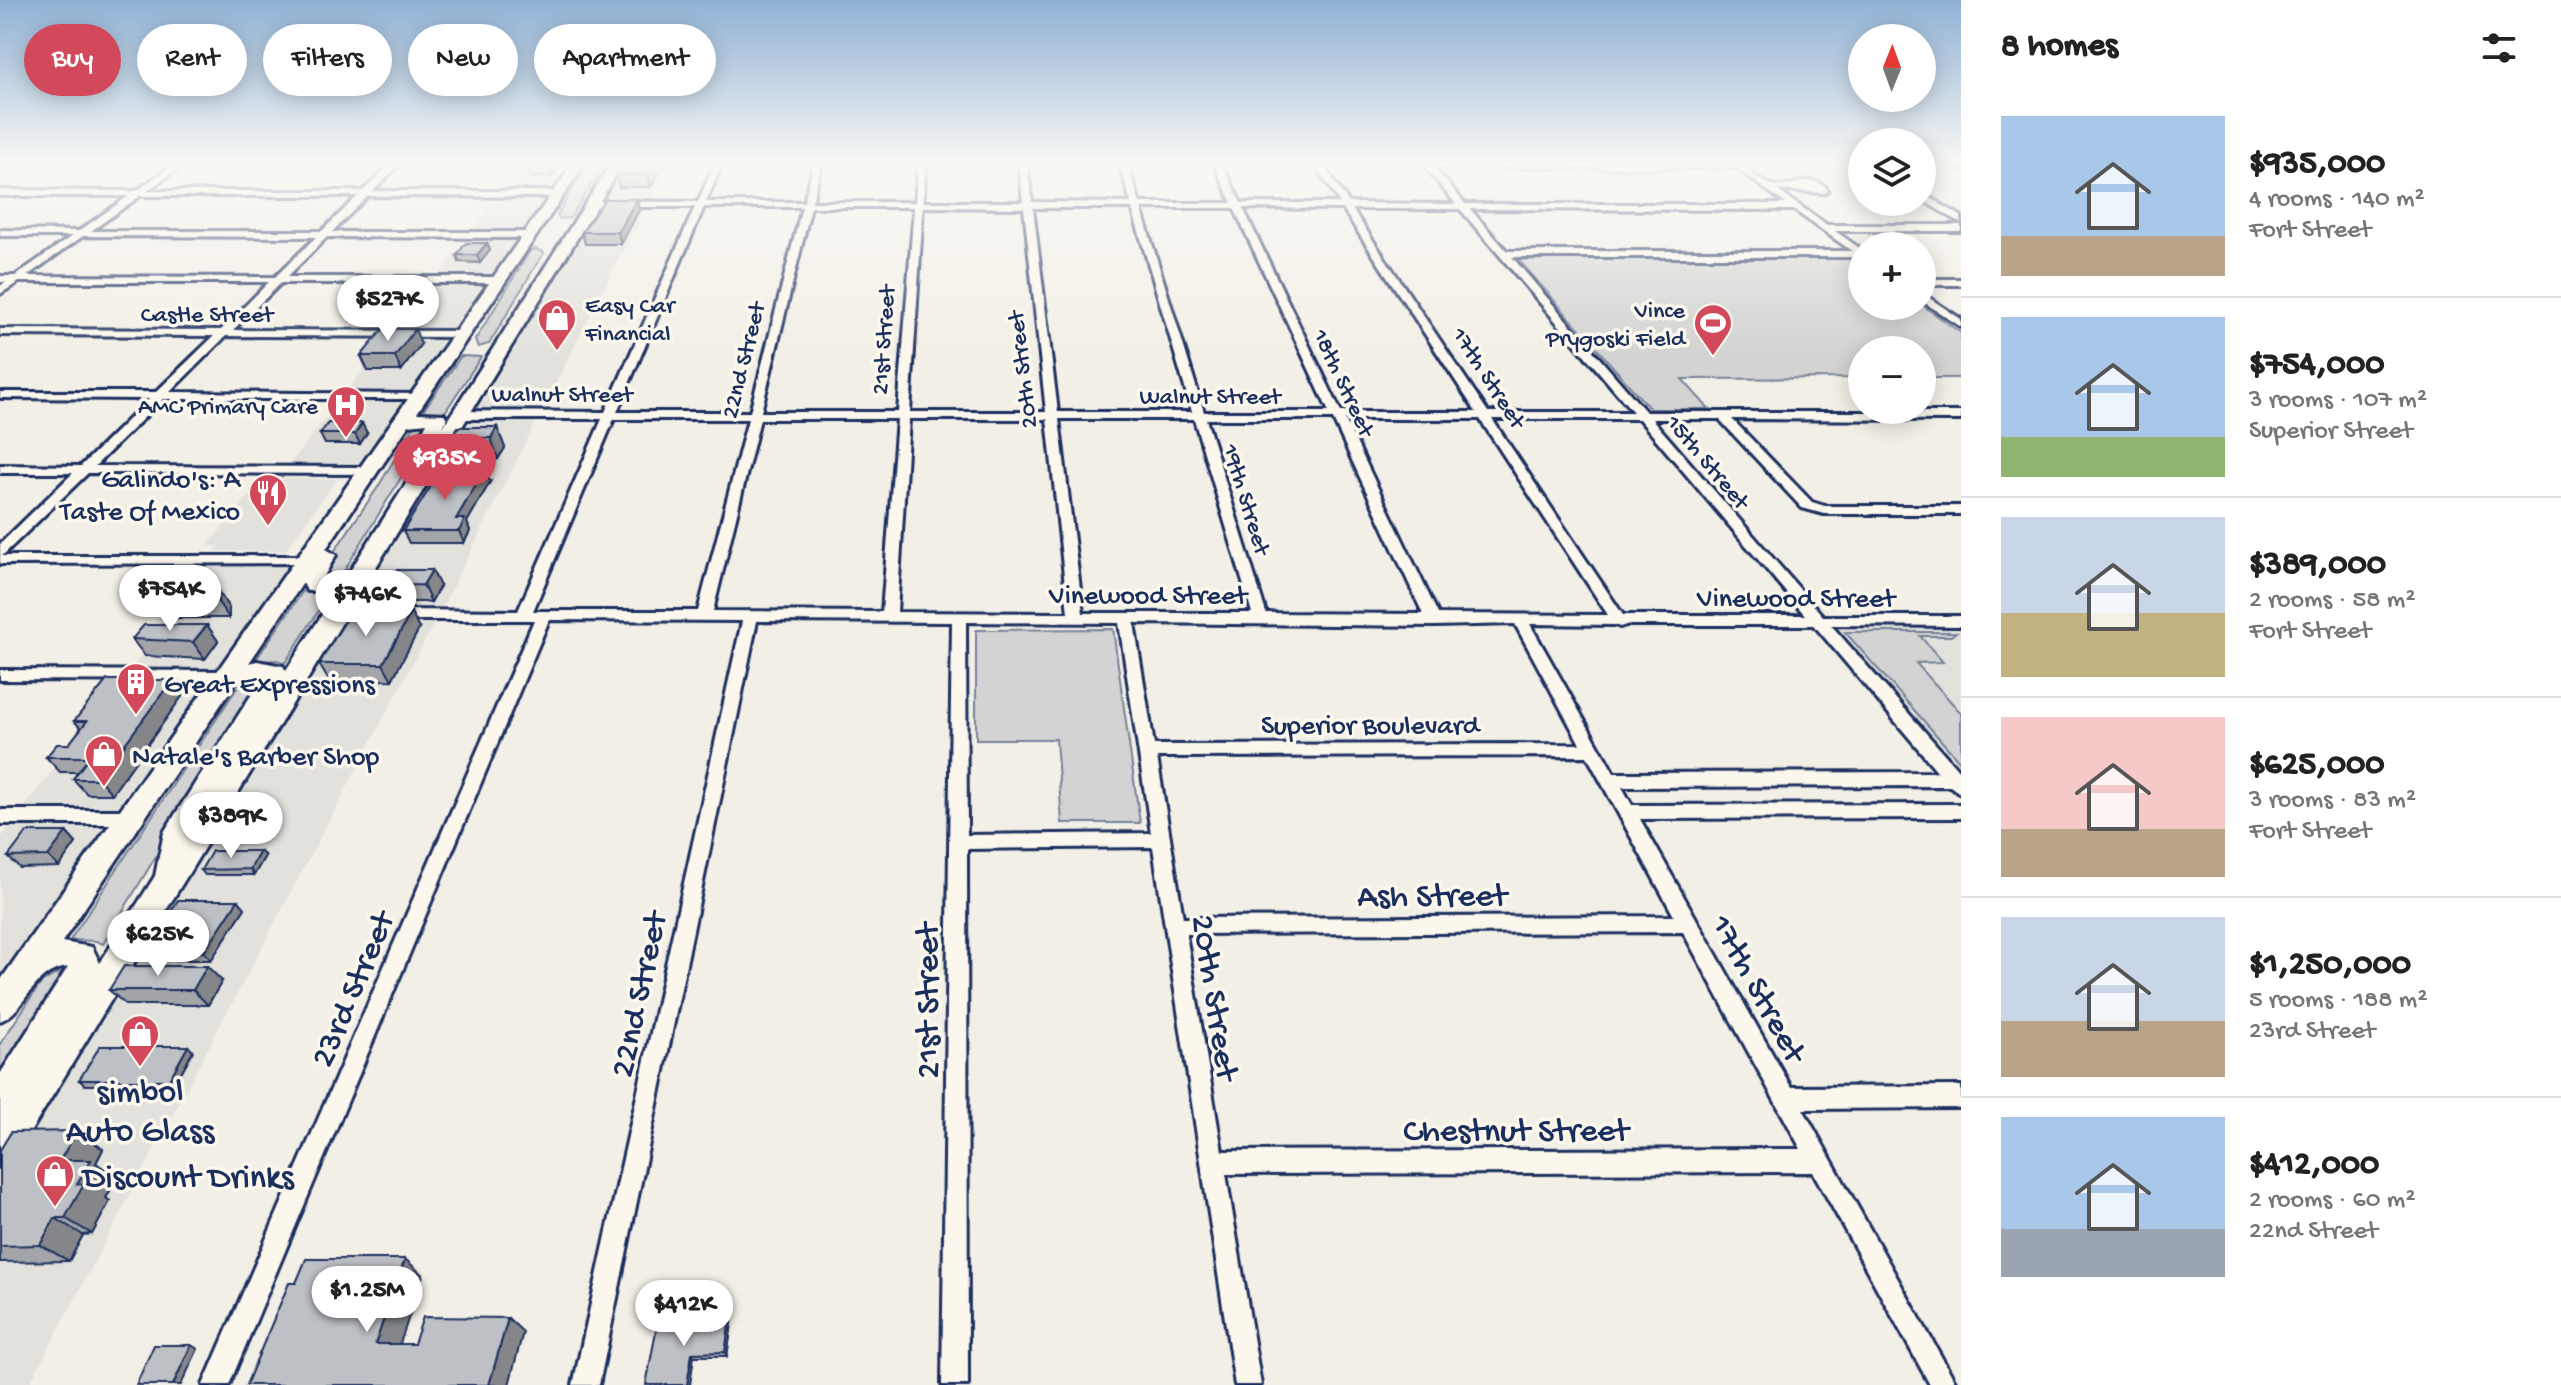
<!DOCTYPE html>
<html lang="en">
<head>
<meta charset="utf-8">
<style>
  body { margin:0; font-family:"Gochi Hand",sans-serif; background:#f6f6f6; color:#222; height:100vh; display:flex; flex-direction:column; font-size:30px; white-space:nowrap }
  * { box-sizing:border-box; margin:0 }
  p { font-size:26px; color:#767676 }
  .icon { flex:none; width:44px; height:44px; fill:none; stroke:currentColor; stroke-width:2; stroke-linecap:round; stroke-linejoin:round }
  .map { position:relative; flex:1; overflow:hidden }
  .drawer { display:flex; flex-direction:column; background:#fff; width:600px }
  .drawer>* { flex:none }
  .banner { position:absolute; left:24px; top:24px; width:760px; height:72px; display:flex; gap:16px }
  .needle { width:52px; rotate:1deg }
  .fabs { position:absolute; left:1848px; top:24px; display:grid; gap:16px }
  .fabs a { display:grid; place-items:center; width:88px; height:88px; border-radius:50%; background:#fff; box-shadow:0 4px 20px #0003; font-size:40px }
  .price { position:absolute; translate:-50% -68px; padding:0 18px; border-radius:28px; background:#fff; color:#222; font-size:26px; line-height:52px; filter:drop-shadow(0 2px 4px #0008) }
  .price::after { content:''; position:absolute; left:50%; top:48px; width:24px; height:18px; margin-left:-12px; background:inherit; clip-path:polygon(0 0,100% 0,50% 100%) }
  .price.on { background:#d1495b; color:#fff }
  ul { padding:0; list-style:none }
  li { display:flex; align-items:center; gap:24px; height:200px; padding:0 40px }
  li+li { border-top:2px solid #e0e0e0 }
  li span { display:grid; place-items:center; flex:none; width:224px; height:160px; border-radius:0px; color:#555 }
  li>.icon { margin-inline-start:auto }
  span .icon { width:96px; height:96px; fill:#fffc; stroke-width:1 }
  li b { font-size:34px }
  h2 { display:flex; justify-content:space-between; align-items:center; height:96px; padding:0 40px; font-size:34px }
  .chip { padding:0 28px; border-radius:36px; background:#fff; box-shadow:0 4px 20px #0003; font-size:28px; line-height:72px }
  .chip.on { background:#d1495b; color:#fff }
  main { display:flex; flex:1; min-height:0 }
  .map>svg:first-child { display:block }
  .built { fill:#e2e1dc }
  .green { fill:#d2d3d2; stroke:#768198; stroke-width:2 }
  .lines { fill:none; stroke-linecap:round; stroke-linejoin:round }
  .minor-casing { stroke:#1b2f5e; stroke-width:6 }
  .primary-casing { stroke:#1b2f5e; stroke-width:6 }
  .minor { fill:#fbf7ec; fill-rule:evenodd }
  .primary { fill:#fbf7ec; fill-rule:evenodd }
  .wall { fill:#a3a5a9; stroke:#1b2f5e; stroke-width:2 }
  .shaded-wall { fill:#848689; stroke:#1b2f5e; stroke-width:2 }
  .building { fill:#bdc0c4; stroke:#1b2f5e; stroke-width:2 }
  .labels { text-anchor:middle; stroke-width:7; stroke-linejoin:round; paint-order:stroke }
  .far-poi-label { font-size:24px; fill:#1b2f5e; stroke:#fbf7ec; text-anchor:end }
  .far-street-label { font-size:24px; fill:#1b2f5e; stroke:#fbf7ec }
  .poi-label { font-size:28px; fill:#1b2f5e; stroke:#fbf7ec; text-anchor:start }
  .street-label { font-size:28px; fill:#1b2f5e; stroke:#fbf7ec }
  .near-street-label { font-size:34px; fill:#1b2f5e; stroke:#fbf7ec }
  .near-poi-label { font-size:34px; fill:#1b2f5e; stroke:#fbf7ec }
</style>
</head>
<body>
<main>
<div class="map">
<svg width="1961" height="1385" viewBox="0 0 1961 1385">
  <rect width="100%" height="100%" fill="#f2efe6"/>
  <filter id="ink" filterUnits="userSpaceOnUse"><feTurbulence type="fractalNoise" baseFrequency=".0125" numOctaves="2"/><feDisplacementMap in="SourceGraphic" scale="16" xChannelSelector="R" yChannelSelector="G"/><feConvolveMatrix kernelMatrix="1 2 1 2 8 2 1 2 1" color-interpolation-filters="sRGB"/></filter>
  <g filter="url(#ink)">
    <path class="built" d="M527,162H580L368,471H284Z
      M618,162H672L624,248L438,616L29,1385H0V1150Z
      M264,478L337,479L285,551H215L219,546H207Z
      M214,560H306L0,1007V839Z
      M1818,622H1961V779Z"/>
    <path class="green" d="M589,162H606L570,218L560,219L557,215Z
      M536,249L544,253C524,283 508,314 489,344L478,347L475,340L530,251Z
      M1579,258L1857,259L1862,263V306L1922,305L1961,333V378H1922V350H1862V378L1682,379L1709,409H1650L1519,260Z
      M461,356L481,357L445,412L423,411Z
      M426,423L429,432L344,571L329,576L325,565L378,487L414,426Z
      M303,591L330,593L285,663L277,660L255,661Z
      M1113,629L1140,823H1062L1056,739H976V630Z
      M1845,632H1956L1951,636H1920L1943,662L1916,663L1961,713V763Z
      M251,681H255L258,687L103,944L96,941L70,940L237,688Z
      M58,973L64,974L0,1090V1044L41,983Z"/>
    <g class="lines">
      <g class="minor-casing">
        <path id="minor" d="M177,162H186L147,191H363L393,162H402L373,191H558L562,194L558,197L368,196L332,232H530L535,235L530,238L327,237L287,277H499L504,280L499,283H281L233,330L461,331L466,334L461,337L226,336L170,392L420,394L426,397L424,399H163L95,466L368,467L374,471L372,474L88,473L2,556H306L313,560L311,563L0,564V544L73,473H0V465L81,466L149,399L0,398V392H156L214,336L0,335V329L221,330L269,282H19L0,294V286L6,282H0V276H15L72,236H0V230L79,231L129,196H0V190L136,191ZM140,196H358L322,231H91ZM83,236L316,237L275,277L27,276Z
          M715,162H723L706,202H804L814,162H822L812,202H915L918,162H926L923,202H1023L1019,162H1027L1032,202L1131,203L1119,162H1127L1140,203H1232L1213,162H1221L1241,203H1340L1313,162H1321L1349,203L1456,204L1421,162H1737C1747,169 1758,180 1769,184C1789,192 1812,169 1828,190L1824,193L1777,190L1827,225H1961V231H1835L1862,250V257H1512L1646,412H1961V420L1732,419L1812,502L1825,506H1961V514H1824L1802,508L1719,419H1652L1823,616H1961V626L1831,625L1961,773V794L1950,786L1622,787L1632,805L1961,804V818L1640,819L1791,1087L1961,1086V1108L1803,1109L1957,1385H1930L1813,1172L1226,1174L1261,1385H1235L1153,847L967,849L968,1385H942L952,622L757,621L599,1385H573L742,621L549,620L229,1385H203L534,620H393L386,615L393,610L518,611L602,419H459L453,415L459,411L605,412L695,207H589L585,204L589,201L698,202ZM1434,167L1736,168L1786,204H1465ZM704,207H802L750,412H617ZM811,207H914L898,412H761ZM923,207L1024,208L1046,412H910ZM1033,208H1132L1192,412H1058ZM1141,208H1234L1329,412H1204ZM1243,208L1343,209L1476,412H1341ZM1352,209H1460L1633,412H1488ZM1470,209L1794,210L1852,251H1507ZM614,419H748L698,611H533ZM760,419H897L882,612L713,611ZM909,419H1047L1068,613L897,612ZM1059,419H1194L1252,613H1083ZM1206,419H1333L1423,614L1266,613ZM1345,419H1480L1608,615L1438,614ZM1492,419H1639L1805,615H1623ZM966,622L1119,623L1151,833L967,835ZM1134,623L1434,626L1515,624L1580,744L1154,745ZM1530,624L1614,625L1620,627L1626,625H1814L1938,772L1614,773ZM1587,756L1674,916L1183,918L1157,757ZM1683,932L1801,1149L1222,1151L1186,934Z
          M1948,162L1961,164V169L1949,164Z
          M1922,193L1961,216V223L1922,200Z
          M1922,279H1961V285H1922Z
          M1922,293L1961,319V327L1922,301Z
          M0,670L228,671L236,676L228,681L0,680Z
          M0,810H131L137,812L140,817L137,822L131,824H0Z"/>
      </g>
      <g class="primary-casing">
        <path id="primary" d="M574,162H586L417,413L444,414L447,418L443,427L612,162H624L12,1162L0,1167V1074L68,967C31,971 27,1011 0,1021V981ZM427,423L415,446L417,450L427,451L350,571L338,577L323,578L336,555L326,549L409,425ZM303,583L307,591H337L286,671L283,666L257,661L249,663ZM257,677L262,678L164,832L155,876L100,963L92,947L62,942L236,682Z"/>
      </g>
      <use href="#minor" class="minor"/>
      <use href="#primary" class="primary"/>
    </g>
    <path class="wall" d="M563,162L551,177H531L528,169Z
      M624,162H666L651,187H619L616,175Z
      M637,199L639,210L621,244H585L582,232Z
      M487,243L490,250L480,263L459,262L457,255Z
      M421,344L401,371H368L361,356Z
      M497,427L505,448L498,459H459L451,438Z
      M367,433L360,444H325L320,434Z
      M490,482L467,522L470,531L464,543H409L403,531Z
      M367,583L440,586L431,602H387L376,600Z
      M218,591L229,608V618H175L163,602Z
      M207,625L218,641L205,659L145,656L132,639Z
      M419,629L392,680L329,681L319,664Z
      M183,695L112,794H87L73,779L78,772H60L46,757L69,744L81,728L74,721Z
      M66,832L76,843L59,867L20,868L8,857Z
      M265,856L254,875H205L201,870Z
      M238,900L245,908L211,960H154L146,952Z
      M222,981L208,1005H126L109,990Z
      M193,1051L174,1085H85L79,1080Z
      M77,1131L103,1149L96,1163L117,1178L106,1198L110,1201L92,1234L83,1235L69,1261L0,1262V1150Z
      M730,1319L732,1323L727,1356H694L646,1385Z"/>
    <path class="shaded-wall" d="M554,162H563L551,177L549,169Z
      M656,162H666L651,187L648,175Z
      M637,199L639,210L621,244L618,232Z
      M487,243L490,250L480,263L477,255Z
      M415,329L421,344L401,371L395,356Z
      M362,423L367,433L360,444L355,434Z
      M497,427L505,448L498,459L491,438Z
      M485,469L490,482L467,522L470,531L464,543L459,531L456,519Z
      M432,570L440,586L431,602L423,585Z
      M218,591L229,608V618L218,602Z
      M411,612L419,629L392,680L383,664Z
      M207,625L218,641L205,659L193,642Z
      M172,680L183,695L112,794L99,779Z
      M66,832L76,843L59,867L48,856Z
      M260,851L265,856L254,875L250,869Z
      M238,900L245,908L211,960L204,952Z
      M207,966L222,981L208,1005L193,990Z
      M188,1046L193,1051L174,1085L169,1080Z
      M77,1131L103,1149L96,1163L117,1178L106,1198L110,1201L92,1234L65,1218L77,1184L60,1160Z
      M55,1218L83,1235L69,1261L40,1245Z
      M405,1259L423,1275L395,1358L375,1344Z
      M508,1318L523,1332L509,1385H489Z
      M730,1319L732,1323L727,1356L725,1352Z
      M191,1345L198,1349L181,1385H173Z
      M692,1353L694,1356L690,1385H687Z"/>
    <path class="building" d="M534,162H554L549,169H528Z
      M624,162H656L648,175H616Z
      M605,199H637L618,232H582Z
      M466,243H487L477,255H457Z
      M383,329H415L395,356H361Z
      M328,423H362L355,434H320Z
      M458,427H497L491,438H451Z
      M485,469L456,519H465L459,531H403L441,470Z
      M375,570H432L423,585L378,586L367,583Z
      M172,591H218V602H163Z
      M411,612L383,664H319L350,613Z
      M144,625H207L193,642L132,639Z
      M107,680H172L99,779H73L89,757H46L57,744H69L87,721H74Z
      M27,832H66L48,856L8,857Z
      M212,851H260L250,869L201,870Z
      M178,900H238L204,952H146Z
      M124,966H207L193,990H109Z
      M100,1046H188L169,1080H79Z
      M77,1131L60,1160H91L77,1184H84L65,1218H55L40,1245L0,1246V1150L11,1132Z
      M306,1259H405L375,1344H414L423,1317L508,1318L489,1385H246L289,1283H296Z
      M730,1319L725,1352L692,1353L687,1385H646L658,1320Z
      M154,1345H191L173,1385H136Z"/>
  </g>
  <linearGradient id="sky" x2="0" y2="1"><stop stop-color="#8fb1d4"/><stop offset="0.46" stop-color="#f9f8f4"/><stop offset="1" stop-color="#f9f8f4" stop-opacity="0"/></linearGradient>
  <rect width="1961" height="356" fill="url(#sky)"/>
  <defs>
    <g id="shop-pin" transform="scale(2)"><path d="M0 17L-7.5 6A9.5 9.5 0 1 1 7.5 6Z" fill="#d1495b" stroke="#fbf7ec"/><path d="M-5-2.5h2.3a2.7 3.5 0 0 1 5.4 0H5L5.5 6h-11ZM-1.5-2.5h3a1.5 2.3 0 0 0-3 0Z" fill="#fff"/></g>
    <g id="stadium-pin" transform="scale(2)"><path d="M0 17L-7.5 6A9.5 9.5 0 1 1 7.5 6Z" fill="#d1495b" stroke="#fbf7ec"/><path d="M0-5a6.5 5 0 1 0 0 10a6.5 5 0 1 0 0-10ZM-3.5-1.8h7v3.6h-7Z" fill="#fff"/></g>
    <g id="hospital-pin" transform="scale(2)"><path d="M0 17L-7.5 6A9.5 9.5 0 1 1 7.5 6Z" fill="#d1495b" stroke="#fbf7ec"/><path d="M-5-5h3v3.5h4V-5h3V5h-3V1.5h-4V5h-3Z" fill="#fff"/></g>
    <g id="restaurant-pin" transform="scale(2)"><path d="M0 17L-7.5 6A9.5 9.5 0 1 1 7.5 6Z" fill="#d1495b" stroke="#fbf7ec"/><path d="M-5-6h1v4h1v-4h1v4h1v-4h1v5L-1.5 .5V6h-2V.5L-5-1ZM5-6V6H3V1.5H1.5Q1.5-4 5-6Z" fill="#fff"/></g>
    <g id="building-pin" transform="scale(2)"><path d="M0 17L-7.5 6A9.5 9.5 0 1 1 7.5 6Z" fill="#d1495b" stroke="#fbf7ec"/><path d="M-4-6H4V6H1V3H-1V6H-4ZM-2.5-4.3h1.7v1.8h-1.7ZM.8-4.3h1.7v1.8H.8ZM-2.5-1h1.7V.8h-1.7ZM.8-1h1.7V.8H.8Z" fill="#fff"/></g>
  </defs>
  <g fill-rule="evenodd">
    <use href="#shop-pin" x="557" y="318"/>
    <use href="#stadium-pin" x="1713" y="323"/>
    <use href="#hospital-pin" x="346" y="405"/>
    <use href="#restaurant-pin" x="268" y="493"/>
    <use href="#building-pin" x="136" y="682"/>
    <use href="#shop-pin" x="104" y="754"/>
    <use href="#shop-pin" x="140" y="1034"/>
    <use href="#shop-pin" x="55" y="1174"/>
  </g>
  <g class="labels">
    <g class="far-poi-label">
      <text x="585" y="312" text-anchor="start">Easy Car<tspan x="585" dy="28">Financial</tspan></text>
      <text x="1685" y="317">Vince<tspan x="1685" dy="28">Prygoski Field</tspan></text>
      <text x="318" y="413">AMC Primary Care</text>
    </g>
    <g class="far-street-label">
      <text x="207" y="321">Castle Street</text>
      <text transform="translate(882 340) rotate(-86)" y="8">21st Street</text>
      <text transform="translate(742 360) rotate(-76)" y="8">22nd Street</text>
      <text transform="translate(1021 370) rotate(-97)" y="8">20th Street</text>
      <text transform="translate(1490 377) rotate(57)" y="8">17th Street</text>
      <text transform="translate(1345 382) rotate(65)" y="8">18th Street</text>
      <text x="562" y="401">Walnut Street</text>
      <text x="1210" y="403">Walnut Street</text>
      <text transform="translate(1709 461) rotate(50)" y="8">15th Street</text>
      <text transform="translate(1248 499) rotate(73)" y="8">19th Street</text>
    </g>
    <g class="poi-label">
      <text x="240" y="487" text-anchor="end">Galindo's: A<tspan x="240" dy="32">Taste Of Mexico</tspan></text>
      <text x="164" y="692">Great Expressions</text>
      <text x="132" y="764">Natale's Barber Shop</text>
    </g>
    <g class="street-label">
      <text x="1148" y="603">Vinewood Street</text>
      <text x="1796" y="606">Vinewood Street</text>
      <text x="1370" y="733">Superior Boulevard</text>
    </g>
    <g class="near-street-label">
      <text x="1432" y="905">Ash Street</text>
      <text transform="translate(1761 987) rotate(61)" y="12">17th Street</text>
      <text transform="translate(350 988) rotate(-67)" y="12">23rd Street</text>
      <text transform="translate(636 994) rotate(-78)" y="12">22nd Street</text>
      <text transform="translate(1218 997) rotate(81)" y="12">20th Street</text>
      <text transform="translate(925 1001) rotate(-90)" y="12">21st Street</text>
      <text x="1516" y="1140">Chestnut Street</text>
    </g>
    <g class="near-poi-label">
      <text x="140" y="1101">simbol<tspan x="140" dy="39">Auto Glass</tspan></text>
      <text x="83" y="1186" text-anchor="start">Discount Drinks</text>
    </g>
  </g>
</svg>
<div class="fabs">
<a><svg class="needle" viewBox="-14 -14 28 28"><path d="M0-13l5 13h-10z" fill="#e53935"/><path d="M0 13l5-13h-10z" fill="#767676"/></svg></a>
<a><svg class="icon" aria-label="layers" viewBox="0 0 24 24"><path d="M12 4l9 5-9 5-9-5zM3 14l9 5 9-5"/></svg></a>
<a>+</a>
<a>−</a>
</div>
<b class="price" style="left:388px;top:343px">$527K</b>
<b class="price on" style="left:445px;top:502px">$935K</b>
<b class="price" style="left:170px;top:633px">$754K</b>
<b class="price" style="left:366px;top:638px">$746K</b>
<b class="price" style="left:231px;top:860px">$389K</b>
<b class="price" style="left:158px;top:978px">$625K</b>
<b class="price" style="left:367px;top:1334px">$1.25M</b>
<b class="price" style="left:684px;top:1348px">$412K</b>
<div class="banner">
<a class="chip on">Buy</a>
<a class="chip">Rent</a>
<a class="chip">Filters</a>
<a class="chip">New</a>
<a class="chip">Apartment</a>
</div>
</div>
<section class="drawer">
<h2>8 homes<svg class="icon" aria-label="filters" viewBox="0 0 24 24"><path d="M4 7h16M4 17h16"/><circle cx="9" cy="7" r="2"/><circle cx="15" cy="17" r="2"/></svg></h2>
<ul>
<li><span style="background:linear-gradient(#a9c7e8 75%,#b9a48a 0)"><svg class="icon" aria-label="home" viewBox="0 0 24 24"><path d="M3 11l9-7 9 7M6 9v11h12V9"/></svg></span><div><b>$935,000</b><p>4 rooms · 140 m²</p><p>Fort Street</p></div></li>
<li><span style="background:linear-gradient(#a9c7e8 75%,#8fb573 0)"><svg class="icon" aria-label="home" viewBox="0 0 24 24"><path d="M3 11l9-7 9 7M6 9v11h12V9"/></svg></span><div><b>$754,000</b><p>3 rooms · 107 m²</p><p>Superior Street</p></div></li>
<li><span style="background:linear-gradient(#c9d6e8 60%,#c2b280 0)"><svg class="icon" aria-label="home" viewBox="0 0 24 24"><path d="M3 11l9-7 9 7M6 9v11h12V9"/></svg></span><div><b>$389,000</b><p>2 rooms · 58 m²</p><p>Fort Street</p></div></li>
<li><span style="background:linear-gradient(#f6c9c9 70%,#b9a48a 0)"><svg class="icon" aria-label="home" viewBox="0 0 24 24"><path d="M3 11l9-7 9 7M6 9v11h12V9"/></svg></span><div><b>$625,000</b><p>3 rooms · 83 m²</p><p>Fort Street</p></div></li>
<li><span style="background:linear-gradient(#c9d6e8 65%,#b9a48a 0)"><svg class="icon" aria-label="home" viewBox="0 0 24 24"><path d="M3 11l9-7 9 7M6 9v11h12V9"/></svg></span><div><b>$1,250,000</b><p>5 rooms · 188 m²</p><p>23rd Street</p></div></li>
<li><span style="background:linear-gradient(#a9c7e8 70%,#9aa5b1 0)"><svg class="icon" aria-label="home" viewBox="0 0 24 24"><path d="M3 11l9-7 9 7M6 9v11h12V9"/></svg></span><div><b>$412,000</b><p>2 rooms · 60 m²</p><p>22nd Street</p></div></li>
</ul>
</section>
</main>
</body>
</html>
